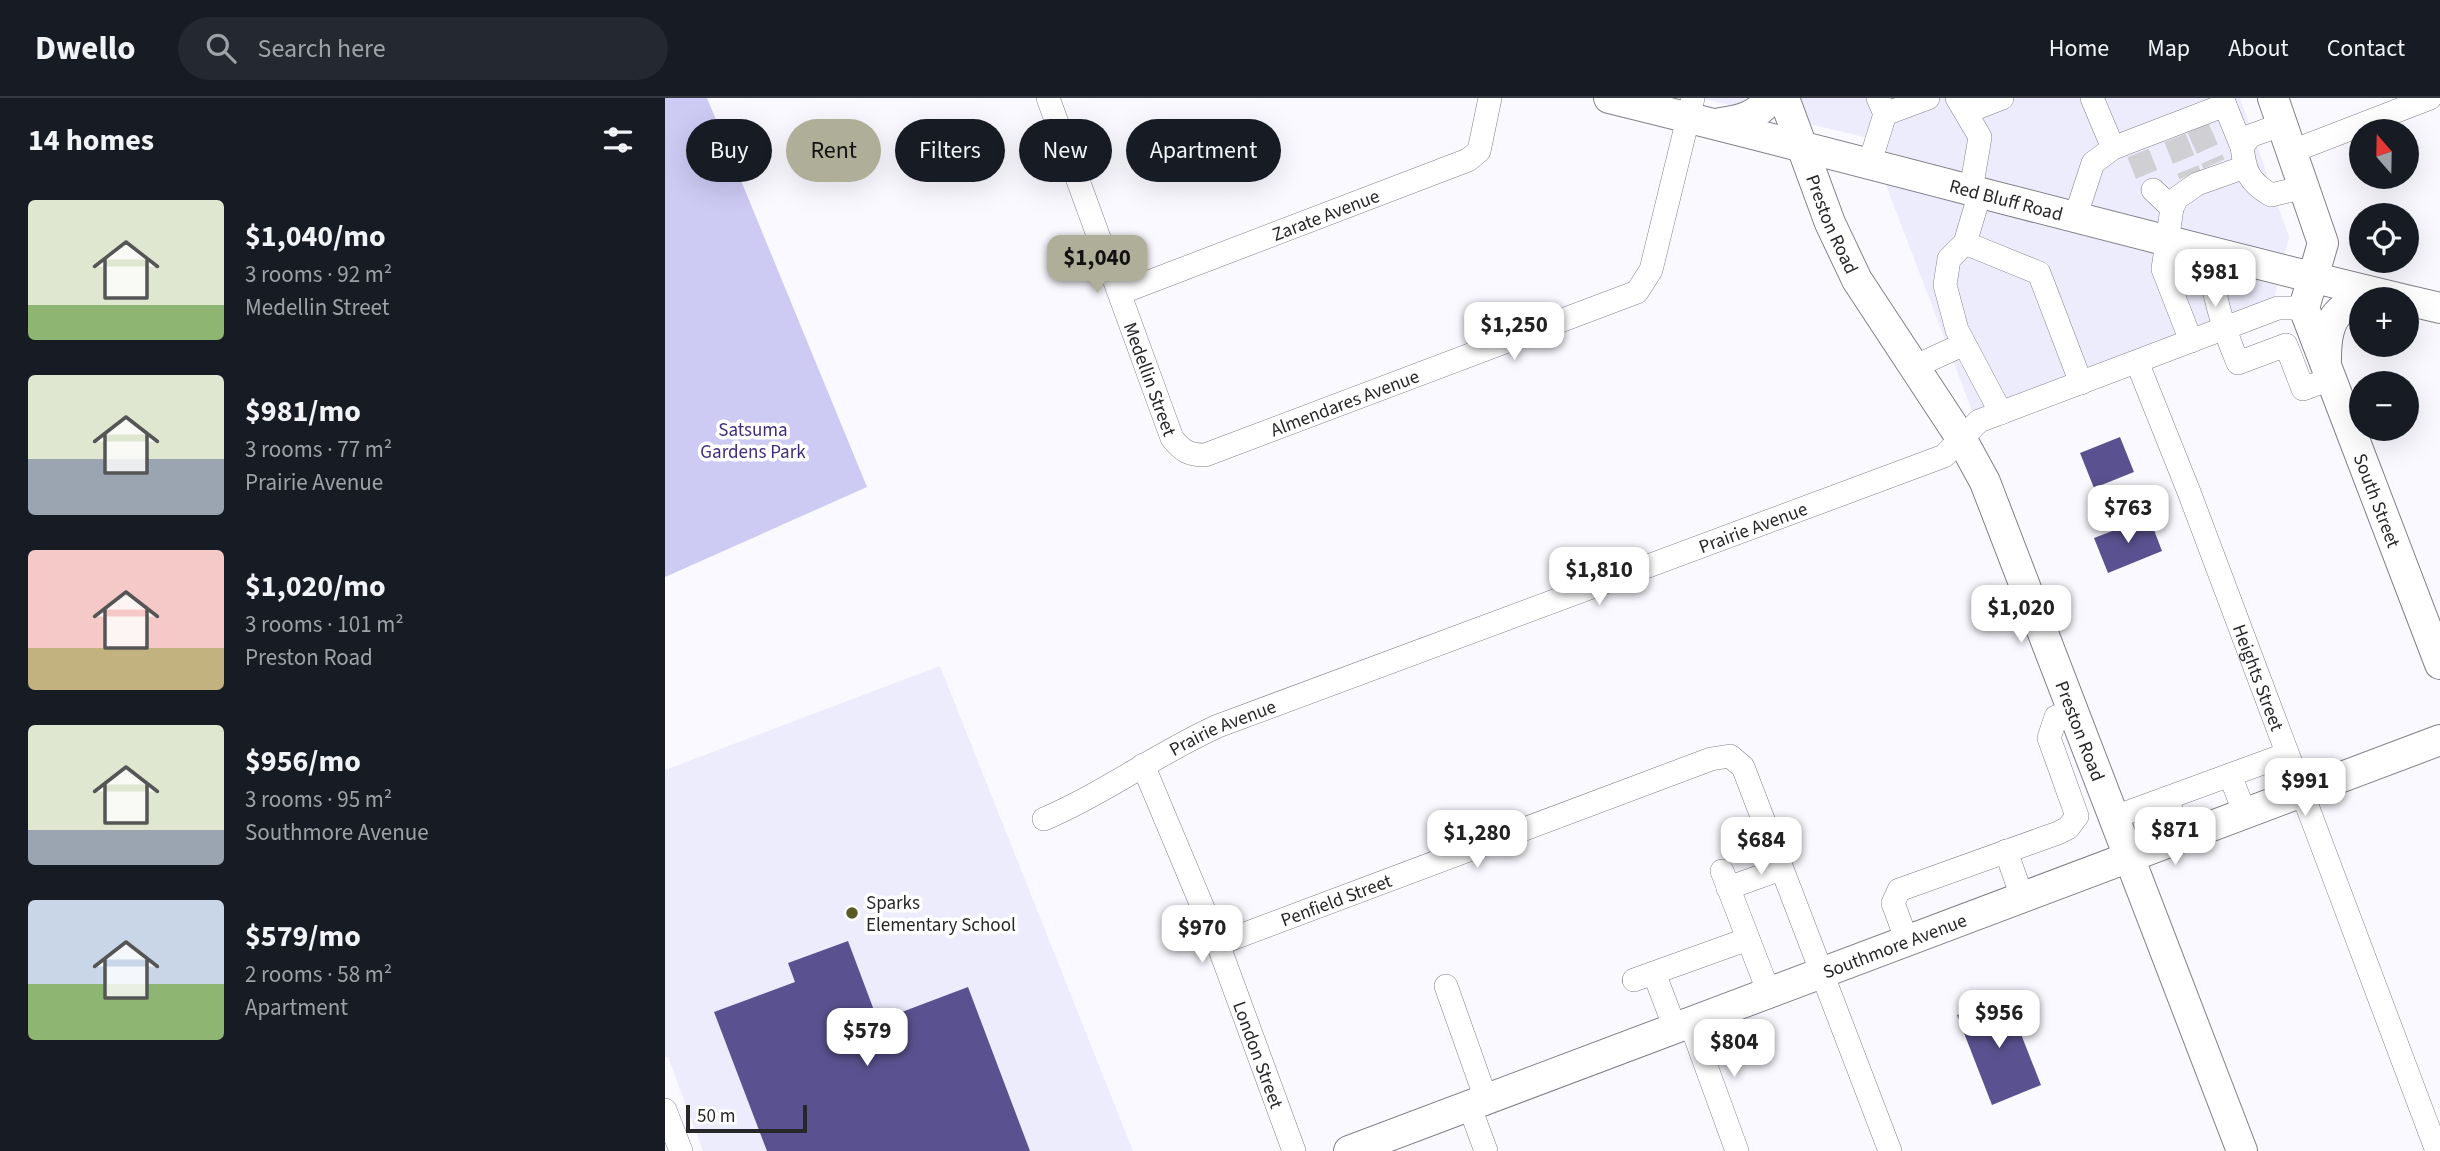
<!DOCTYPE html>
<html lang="en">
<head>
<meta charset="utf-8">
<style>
  body { margin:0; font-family:"Source Sans 3",sans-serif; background:#242831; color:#f1f3f6; height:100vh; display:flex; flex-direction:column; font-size:26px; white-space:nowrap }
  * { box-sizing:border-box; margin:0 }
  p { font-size:23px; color:#9ea1a6 }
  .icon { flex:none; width:38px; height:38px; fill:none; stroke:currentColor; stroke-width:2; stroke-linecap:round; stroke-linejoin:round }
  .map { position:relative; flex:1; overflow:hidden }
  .side { display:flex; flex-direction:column; background:#171b24; width:665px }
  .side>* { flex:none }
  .top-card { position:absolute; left:21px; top:21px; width:665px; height:63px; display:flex; gap:14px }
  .needle { width:46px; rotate:340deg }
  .controls { position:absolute; left:1684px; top:21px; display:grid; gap:14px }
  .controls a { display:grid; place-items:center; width:70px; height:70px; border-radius:50%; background:#171b24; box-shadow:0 7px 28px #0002; font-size:35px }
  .scale { position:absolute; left:21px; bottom:18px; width:121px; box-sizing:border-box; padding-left:7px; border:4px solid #27272a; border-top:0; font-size:19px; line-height:24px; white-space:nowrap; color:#27272a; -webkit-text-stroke:5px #fff; paint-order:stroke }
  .price { position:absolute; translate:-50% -60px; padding:0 16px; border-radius:14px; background:#fff; color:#222; font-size:23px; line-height:46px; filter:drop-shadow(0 2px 4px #0008) }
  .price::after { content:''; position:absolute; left:50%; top:42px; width:21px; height:16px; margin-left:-10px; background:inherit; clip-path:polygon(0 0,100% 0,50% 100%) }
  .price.active { background:#aeae99; color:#111 }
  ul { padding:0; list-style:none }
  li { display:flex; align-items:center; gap:21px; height:175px; padding:0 28px }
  li span { display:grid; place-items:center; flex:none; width:196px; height:140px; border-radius:7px; color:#555 }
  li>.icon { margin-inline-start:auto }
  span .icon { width:84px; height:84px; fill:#fffc; stroke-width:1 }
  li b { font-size:30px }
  h2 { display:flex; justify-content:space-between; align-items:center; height:84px; padding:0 28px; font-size:30px }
  .tag { padding:0 24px; border-radius:32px; background:#171b24; box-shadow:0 7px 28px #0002; font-size:24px; line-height:63px }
  .tag.active { background:#aeae99; color:#111 }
  header { display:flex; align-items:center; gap:42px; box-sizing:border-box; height:98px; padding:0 35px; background:#171b24; border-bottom:2px solid #363941 }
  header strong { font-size:33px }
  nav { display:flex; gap:38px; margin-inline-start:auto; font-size:24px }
  .search { width:490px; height:63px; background:#242831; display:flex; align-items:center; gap:18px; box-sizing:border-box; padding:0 24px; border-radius:38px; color:#9ea1a6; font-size:26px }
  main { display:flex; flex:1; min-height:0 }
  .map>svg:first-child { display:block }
  .built { fill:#edecfc }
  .green { fill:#cdcaf4 }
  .building { fill:#5a5290 }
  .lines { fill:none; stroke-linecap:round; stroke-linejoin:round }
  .minor-tunnel { stroke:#d0cfd4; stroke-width:23; stroke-dasharray:23 11; stroke-linecap:butt }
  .minor-casing { stroke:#818088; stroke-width:24 }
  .major-casing { stroke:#818088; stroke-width:32 }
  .minor { stroke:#fff; stroke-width:23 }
  .major { stroke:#fff; stroke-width:30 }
  .poi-dot { fill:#5b5a27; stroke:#fff; stroke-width:2.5 }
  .labels { text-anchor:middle; stroke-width:7; stroke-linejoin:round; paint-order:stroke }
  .street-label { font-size:19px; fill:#27272a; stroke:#fff }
  .park-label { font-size:19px; fill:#3f2e7d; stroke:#fff }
  .poi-label { font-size:19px; fill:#27272a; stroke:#fff; text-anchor:start }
</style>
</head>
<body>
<header>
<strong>Dwello</strong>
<div class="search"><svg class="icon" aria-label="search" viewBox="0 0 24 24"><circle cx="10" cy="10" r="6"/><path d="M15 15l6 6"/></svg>Search here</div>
<nav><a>Home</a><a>Map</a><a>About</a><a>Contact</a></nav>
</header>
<main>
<section class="side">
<h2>14 homes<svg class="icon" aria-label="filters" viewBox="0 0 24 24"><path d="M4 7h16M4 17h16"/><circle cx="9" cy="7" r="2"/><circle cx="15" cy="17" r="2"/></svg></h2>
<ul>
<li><span style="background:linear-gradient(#dfe7d0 75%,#8fb573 0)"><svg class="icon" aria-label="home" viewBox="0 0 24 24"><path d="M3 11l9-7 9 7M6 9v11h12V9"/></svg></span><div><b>$1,040/mo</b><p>3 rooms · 92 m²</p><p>Medellin Street</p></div></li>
<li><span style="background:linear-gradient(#dfe7d0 60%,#9aa5b1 0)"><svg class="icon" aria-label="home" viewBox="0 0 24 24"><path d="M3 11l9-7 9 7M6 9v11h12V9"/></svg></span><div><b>$981/mo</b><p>3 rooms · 77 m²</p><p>Prairie Avenue</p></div></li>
<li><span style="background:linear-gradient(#f6c9c9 70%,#c2b280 0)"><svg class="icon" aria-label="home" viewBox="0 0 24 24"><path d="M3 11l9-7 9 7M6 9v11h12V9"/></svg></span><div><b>$1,020/mo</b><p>3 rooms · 101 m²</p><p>Preston Road</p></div></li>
<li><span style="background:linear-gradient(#dfe7d0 75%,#9aa5b1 0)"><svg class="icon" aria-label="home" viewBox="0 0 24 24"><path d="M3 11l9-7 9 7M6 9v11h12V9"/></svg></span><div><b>$956/mo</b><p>3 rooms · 95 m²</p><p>Southmore Avenue</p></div></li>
<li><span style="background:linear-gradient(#c9d6e8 60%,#8fb573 0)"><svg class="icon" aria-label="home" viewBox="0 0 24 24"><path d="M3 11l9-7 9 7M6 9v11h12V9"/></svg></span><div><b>$579/mo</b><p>2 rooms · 58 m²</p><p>Apartment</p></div></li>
</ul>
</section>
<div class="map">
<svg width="1775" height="1053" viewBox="0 0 1775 1053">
  <rect width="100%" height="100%" fill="#faf9ff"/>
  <path class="built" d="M1035,0H1575L1624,139L1609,201L1308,315L1203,40Z
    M275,568L468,1053H38L3,959H0V672Z"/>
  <path class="green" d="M0,0H42L202,389L0,479Z"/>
  <path class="building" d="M1455,339L1469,374L1429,390L1415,355Z
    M1484,419L1497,453L1443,475L1429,440Z
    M183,843L213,923L303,889L365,1053H102L49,914L130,884L123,865Z
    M1341,898L1376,987L1327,1007L1292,917Z"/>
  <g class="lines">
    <path class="minor-tunnel" d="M1533,30L1549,66
      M1510,40L1525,77
      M1473,55L1488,92"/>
    <g class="minor-casing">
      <g id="minor">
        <path id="s1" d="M383,0L507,340C517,353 524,357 540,357L972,194L986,172L1028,0"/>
        <path d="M1213,0L1220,16L1263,0"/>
        <path d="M1292,0L1315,39L1306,92"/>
        <path d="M1427,0L1448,50L1560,7"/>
        <path d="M1557,0L1577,49"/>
        <path d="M1301,14L1337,0"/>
        <path d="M1618,26L1585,38L1577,49C1580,74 1584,84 1606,97L1640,89"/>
        <path d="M1628,53L1765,0"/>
        <path d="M1205,64L1220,16"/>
        <path d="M1488,92L1507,110"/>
        <path d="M1315,95L1300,145L1284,161L1280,187L1292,232L1336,315"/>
        <path d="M1410,120L1428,65L1448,50"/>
        <path d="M1300,145L1374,175L1416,285"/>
        <path d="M1545,154C1546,194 1558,229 1573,265L1621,247L1638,291L1665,281"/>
        <path id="s2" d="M455,195L803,62L814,53L825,0"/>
        <path d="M1526,243L1498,171L1507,110L1512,100L1532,86L1580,69"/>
        <path id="s3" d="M1472,264L1524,394L1772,1053"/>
        <path d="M1249,269L1299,246"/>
        <path id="s4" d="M478,667L553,846L629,1053"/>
        <path d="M1565,677L1580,716"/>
        <path d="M1502,700L1516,740"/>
        <path d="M1450,719L1622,656"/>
        <path id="s5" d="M379,721C440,695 493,655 553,628L1279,358L1314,323L1613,210H1639"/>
        <path d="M1341,753L1357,799"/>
        <path d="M1057,773L1104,895"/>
        <path d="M1063,790L1116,771"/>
        <path d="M1242,843L1228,805L1234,792L1393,735L1403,730L1412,718L1384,640L1391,619L1409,613"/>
        <path id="s6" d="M553,846L1046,661L1065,658L1078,669L1225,1053"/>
        <path d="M989,875L1010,930"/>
        <path d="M969,882L1083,841"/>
        <path d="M781,888L821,1001"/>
        <path d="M1025,924L1072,1053"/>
        <path d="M804,1007L821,1053"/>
        <path d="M0,1012L16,1053"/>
      </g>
    </g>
    <g class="major-casing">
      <g id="major">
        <path id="s7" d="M944,0C1209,65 1472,138 1737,201"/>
        <path id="s8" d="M1119,0L1165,125L1192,182L1296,340L1320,384L1577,1053"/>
        <path id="s9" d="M1608,0L1658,145L1639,210L1775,566"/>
        <path d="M1055,25C1077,22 1092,18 1106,0"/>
        <path d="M1741,202L1775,210"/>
        <path d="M1661,261C1661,217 1673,207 1714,196"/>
        <path id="s10" d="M684,1053L1775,642"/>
      </g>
    </g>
    <use href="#minor" class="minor"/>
    <use href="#major" class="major"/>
  </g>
  <circle class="poi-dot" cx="187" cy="815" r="7"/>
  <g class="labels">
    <g class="street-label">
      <text dy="7" stroke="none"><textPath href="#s7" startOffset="410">Red Bluff Road</textPath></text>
      <text dy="7" stroke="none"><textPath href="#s2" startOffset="220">Zarate Avenue</textPath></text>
      <text dy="7" stroke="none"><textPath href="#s8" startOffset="135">Preston Road</textPath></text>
      <text dy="7" stroke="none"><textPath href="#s1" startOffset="299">Medellin Street</textPath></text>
      <text dy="7" stroke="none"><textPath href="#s1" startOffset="550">Almendares Avenue</textPath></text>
      <text dy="7" stroke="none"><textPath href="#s9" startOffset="427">South Street</textPath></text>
      <text dy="7" stroke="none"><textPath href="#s5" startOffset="768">Prairie Avenue</textPath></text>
      <text dy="7" stroke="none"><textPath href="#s3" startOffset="338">Heights Street</textPath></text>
      <text dy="7" stroke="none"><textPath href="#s5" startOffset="201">Prairie Avenue</textPath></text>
      <text dy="7" stroke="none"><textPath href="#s8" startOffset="702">Preston Road</textPath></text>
      <text dy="7" stroke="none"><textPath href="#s6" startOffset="126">Penfield Street</textPath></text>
      <text dy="7" stroke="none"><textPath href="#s10" startOffset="583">Southmore Avenue</textPath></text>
      <text dy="7" stroke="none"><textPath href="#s4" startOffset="312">London Street</textPath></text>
    </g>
    <g class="park-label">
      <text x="88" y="338">Satsuma<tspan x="88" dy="22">Gardens Park</tspan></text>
    </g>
    <g class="poi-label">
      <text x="201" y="811">Sparks<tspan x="201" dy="22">Elementary School</tspan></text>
    </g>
  </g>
</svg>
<div class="controls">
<a><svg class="needle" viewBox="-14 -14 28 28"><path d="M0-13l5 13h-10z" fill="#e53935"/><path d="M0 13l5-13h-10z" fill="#9ea1a6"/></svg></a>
<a><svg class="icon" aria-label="locate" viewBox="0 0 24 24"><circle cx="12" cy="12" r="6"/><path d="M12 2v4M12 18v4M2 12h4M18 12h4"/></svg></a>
<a>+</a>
<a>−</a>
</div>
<div class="scale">50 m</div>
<b class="price active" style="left:432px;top:197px">$1,040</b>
<b class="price" style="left:1550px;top:211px">$981</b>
<b class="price" style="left:849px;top:264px">$1,250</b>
<b class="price" style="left:1463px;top:447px">$763</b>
<b class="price" style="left:934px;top:509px">$1,810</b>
<b class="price" style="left:1356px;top:547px">$1,020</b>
<b class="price" style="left:1640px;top:720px">$991</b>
<b class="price" style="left:1510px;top:769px">$871</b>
<b class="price" style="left:812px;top:772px">$1,280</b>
<b class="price" style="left:1096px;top:779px">$684</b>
<b class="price" style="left:537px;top:867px">$970</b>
<b class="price" style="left:1334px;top:952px">$956</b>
<b class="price" style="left:202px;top:970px">$579</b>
<b class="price" style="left:1069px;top:981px">$804</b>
<div class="top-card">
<a class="tag">Buy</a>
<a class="tag active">Rent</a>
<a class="tag">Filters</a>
<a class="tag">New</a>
<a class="tag">Apartment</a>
</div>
</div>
</main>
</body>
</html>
